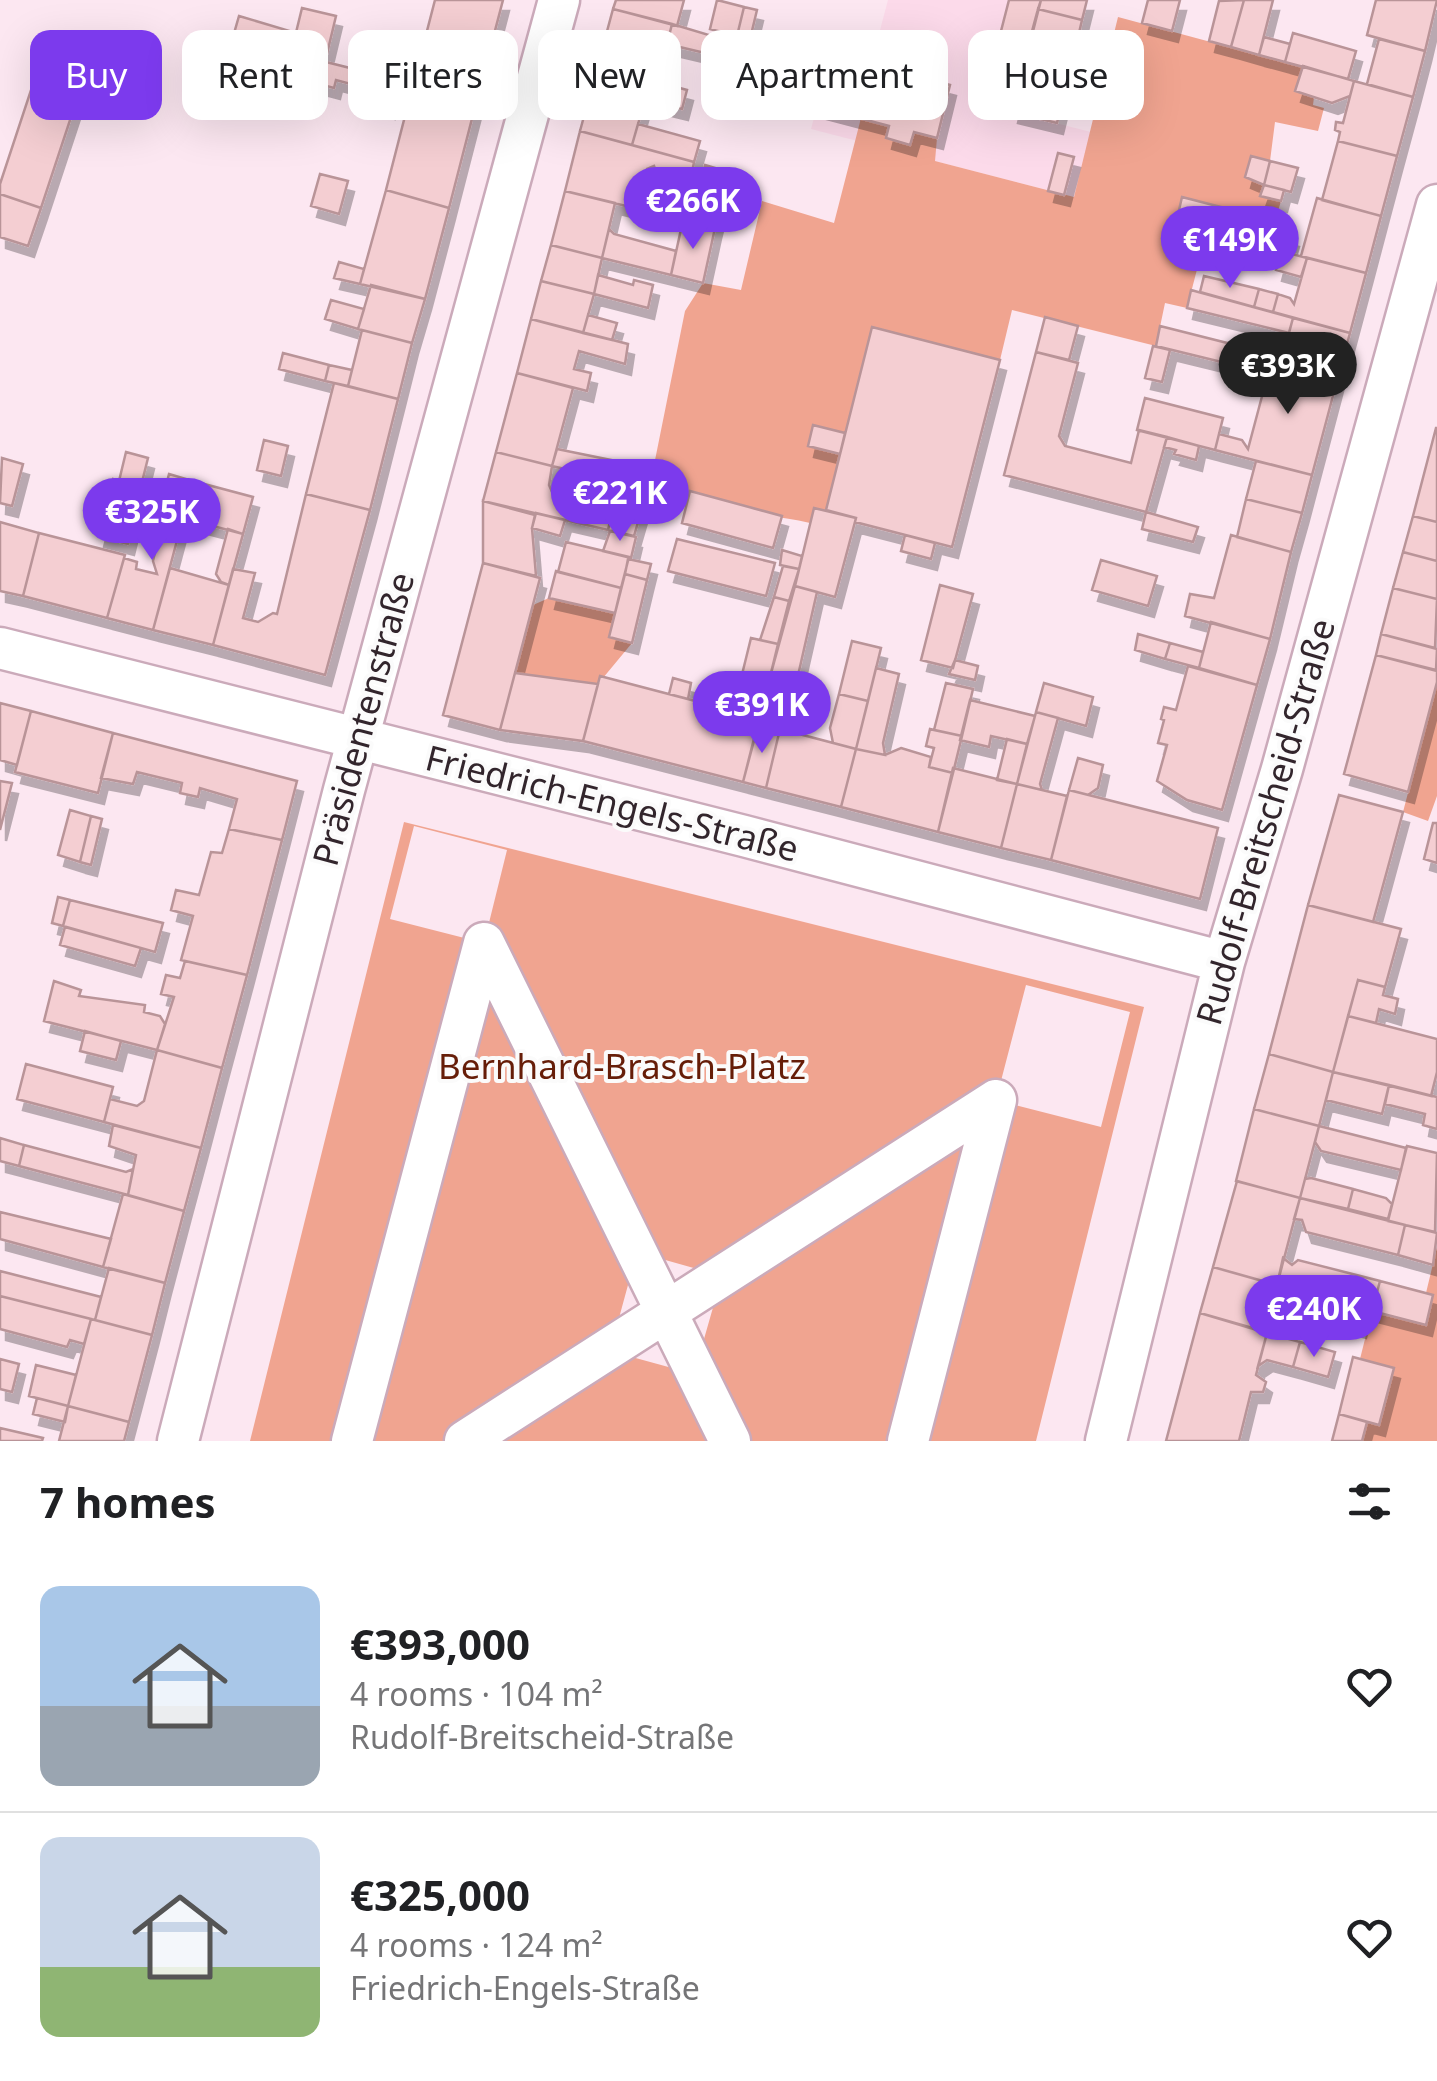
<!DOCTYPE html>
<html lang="en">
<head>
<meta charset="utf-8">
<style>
  body { margin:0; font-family:"Noto Sans",sans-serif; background:#f6f6f6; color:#202124; height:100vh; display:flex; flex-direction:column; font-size:38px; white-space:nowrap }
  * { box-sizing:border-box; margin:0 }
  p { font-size:32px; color:#757577 }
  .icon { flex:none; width:55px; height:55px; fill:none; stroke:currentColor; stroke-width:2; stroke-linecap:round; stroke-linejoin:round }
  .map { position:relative; height:1441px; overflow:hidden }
  .panel { display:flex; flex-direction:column; background:#fff; flex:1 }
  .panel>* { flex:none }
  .hud { position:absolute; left:30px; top:30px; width:1378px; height:90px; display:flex; gap:20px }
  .price { position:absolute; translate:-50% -85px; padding:0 22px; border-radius:35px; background:#7c3aed; color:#fff; font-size:32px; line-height:65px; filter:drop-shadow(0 2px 5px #0008) }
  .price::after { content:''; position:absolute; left:50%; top:60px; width:30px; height:22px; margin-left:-15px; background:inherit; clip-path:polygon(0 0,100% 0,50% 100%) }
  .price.on { background:#222; color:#fff }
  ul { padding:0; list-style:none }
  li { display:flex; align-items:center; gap:30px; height:250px; padding:0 40px }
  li+li { border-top:2px solid #e0e0e0 }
  li span { display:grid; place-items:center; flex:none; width:280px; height:200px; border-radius:20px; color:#555 }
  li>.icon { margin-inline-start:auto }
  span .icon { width:120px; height:120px; fill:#fffc; stroke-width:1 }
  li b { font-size:42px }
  h2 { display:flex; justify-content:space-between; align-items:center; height:120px; padding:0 40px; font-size:42px }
  .tag { padding:0 35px; border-radius:20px; background:#fff; box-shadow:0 10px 40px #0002; font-size:35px; line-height:90px }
  .tag.on { background:#7c3aed; color:#fff }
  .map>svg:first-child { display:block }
  .built { fill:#fcdaea }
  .green { fill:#f0a490; fill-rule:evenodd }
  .building { fill:#f4ced2; stroke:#b99498; stroke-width:2.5; filter:url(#shadow) }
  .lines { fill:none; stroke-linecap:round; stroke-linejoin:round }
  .minor-casing { stroke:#cbaaba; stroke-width:45 }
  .minor { stroke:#fff; stroke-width:40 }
  .labels { text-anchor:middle; stroke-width:8; stroke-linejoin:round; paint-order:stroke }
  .street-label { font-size:35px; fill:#32252c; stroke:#fbfbfb }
  .park-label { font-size:35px; fill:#661d08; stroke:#fbfbfb }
</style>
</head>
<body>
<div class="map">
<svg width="1437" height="1441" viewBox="0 0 1437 1441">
  <defs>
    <filter id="shadow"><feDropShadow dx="6" dy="11" stdDeviation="0" flood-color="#0004"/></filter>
  </defs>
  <rect width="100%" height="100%" fill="#fce7f1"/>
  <path class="built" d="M888,0H1041L1012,112L1091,132L1074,197L811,129L831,54L871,64Z"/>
  <path class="green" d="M1118,17L1303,67L1295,91L1314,97L1313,105L1324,108L1318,131L1275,122L1270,161L1251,156L1245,177L1264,182L1261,196L1281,201L1272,231L1245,224L1248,214L1182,197L1176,223L1245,241L1238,264L1201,254L1187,308L1165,303L1156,346L1012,310L1000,360L873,327L845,433L813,426L808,446L840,454L826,510L814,508L810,523C761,511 691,514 650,485L685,311L703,283L741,290L762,201L834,223L861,118L889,126L886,138L910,144L914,132L937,138L935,161L1074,197Z
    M549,598L615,613L610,637L632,643L598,684L515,673L533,605Z
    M1437,682V796L1428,821L1403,812Z
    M404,822L1144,1007L1036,1441H250ZM414,826L507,850L484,943L390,919ZM1026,985L1130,1012L1101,1127L996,1100ZM637,1252L722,1276L694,1374L610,1351Z
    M1437,1247V1441H1362L1367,1422L1380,1424L1394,1369L1360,1359L1372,1311L1426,1325L1433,1295L1426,1293Z"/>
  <path class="building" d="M435,0H503L476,103L413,85Z
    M616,0H684L677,26L613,9Z
    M717,0L744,7L737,36L710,29Z
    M1009,0H1041L1022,74L992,66Z
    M1041,0H1087L1082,20L1038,9Z
    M1148,0H1180L1172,31L1142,23Z
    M1244,0L1231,47L1209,41L1219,1Z
    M1244,0H1273L1259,55L1231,47Z
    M1376,0H1437L1425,51L1367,35Z
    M744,7L757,10L750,39L737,36Z
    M302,8L336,16L325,62L291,53Z
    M613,9L672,24L667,44L660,42L645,100L592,87Z
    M1038,9L1082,20L1076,46L1031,35Z
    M239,16L293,32L287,53L233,37Z
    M672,24L709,35L705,53L667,44Z
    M1293,33L1356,51L1348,79L1285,62Z
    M709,35L736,41L730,61L705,53Z
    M1031,35L1076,46L1057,123L1012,112Z
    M1264,37L1290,44L1285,62L1259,55Z
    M1379,39L1425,51L1413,97L1367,84Z
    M831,54L950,85L937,138L914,132L910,145L886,138L889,126L817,107Z
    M372,55L418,66L413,85L369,73Z
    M322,61L366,72L362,87L336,80L334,88L315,83Z
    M1303,66L1354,81L1350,96L1332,103L1295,91Z
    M373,74L397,80L389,108L366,103Z
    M650,80L687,90L682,109L645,100Z
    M1354,81L1413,97L1397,156L1338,141L1340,132L1335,130L1336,122L1343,123Z
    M33,84L77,99L41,208L0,194V184Z
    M413,85L476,103L449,208L386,190Z
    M592,87L645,100L632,145L580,131Z
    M638,124L700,141L694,162L632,145Z
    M580,131L694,162L691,178L682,183L658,177L654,166L647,169L638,209L565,191Z
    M1338,141L1397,156L1381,216L1322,200Z
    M1058,153L1074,157L1064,195L1048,191Z
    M1251,156L1270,161L1264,185L1245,177Z
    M1270,161L1298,168L1291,192L1264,185Z
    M705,165L729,172L715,228L691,222Z
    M320,174L348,181L339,214L311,206Z
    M1264,185L1284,190L1281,201L1260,196Z
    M386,190L449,208L425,299L360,284Z
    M565,191L615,203L602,258L551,245Z
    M0,194L41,208L28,246L0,237Z
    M1182,197L1248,214L1241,240L1176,223Z
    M1317,198L1381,216L1366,273L1301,256Z
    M683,220L715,228L703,283L671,275Z
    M1245,224L1293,236L1288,253L1241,240Z
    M609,229L614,234L676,251L671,275L602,258Z
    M551,245L602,258L594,294L541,281Z
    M1281,251L1307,258L1301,277L1276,270Z
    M1307,258L1366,273L1350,333L1273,312L1278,294L1290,298L1294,304Z
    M339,262L364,269L360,284L334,278Z
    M598,275L633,285L634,280L653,285L648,308L594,294Z
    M1204,276L1259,289L1254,307L1200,292Z
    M541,281L594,294L583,333L531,319Z
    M371,285L425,299L412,343L358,329Z
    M1259,289L1278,294L1273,312L1254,307Z
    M1191,290L1293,318L1289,333L1187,308Z
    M331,300L364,309L358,329L325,319Z
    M588,315L617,323L612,340L583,333Z
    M1045,317L1078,326L1069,360L1036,352Z
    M1293,318L1350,333L1339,373L1282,358Z
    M531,319L628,344L625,364L579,351L574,369L591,373L587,391L517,373Z
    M1160,326L1251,349L1246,368L1156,346Z
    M872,327L1000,360L952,547L855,522L856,518L826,510Z
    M362,330L412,343L398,399L348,386Z
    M1153,346L1170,350L1162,382L1145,378Z
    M1251,349L1273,355L1268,374L1246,368Z
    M1036,352L1078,363L1059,436L1065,446L1131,463L1139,430L1167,437L1146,512L1004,475Z
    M283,353L329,365L325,381L279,369Z
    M1273,355L1339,373L1312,475L1215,450L1219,434L1242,440L1248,449Z
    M329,365L352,370L348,386L325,381Z
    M517,373L573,388L552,466L496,452Z
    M334,383L398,399L370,510L306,494Z
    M1145,398L1223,418L1215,450L1137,430Z
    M813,425L845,433L840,454L808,446Z
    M1436,428H1437V522L1413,516Z
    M1167,437L1199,446L1196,460L1174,454L1176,450L1164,447Z
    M264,440L288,446L281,476L257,470Z
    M557,449L621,462L616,481L552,466Z
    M126,452L148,458L141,486L119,481Z
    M496,452L552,466L549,485L553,494L606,506L611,517L608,530L483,501Z
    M2,458L23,464L12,506L0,503Z
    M1256,461L1312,475L1302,513L1246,499Z
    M169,474L193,481L153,630L107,618L124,558L137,562L136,569L157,574L153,561L161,526L156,525Z
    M113,479L142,487L128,544L98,536Z
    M193,481L253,497L243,534L183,518Z
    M620,482L648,488L634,536L608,530Z
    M690,491L782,516L773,548L682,523Z
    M306,494L370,510L325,675L213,645L233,569L255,573L243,618L258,622L273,613L277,614Z
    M1246,499L1302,513L1291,552L1237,537Z
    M483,501L535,515L532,528L536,576L483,563Z
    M814,508L856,518L835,597L795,586Z
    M1146,512L1198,527L1193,542L1142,529Z
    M536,513L565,520L560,536L532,528Z
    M1413,516L1437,522V561L1403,552Z
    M0,522L39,533L23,596L0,591Z
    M228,529L243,534L229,585L221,582L216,574Z
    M610,531L636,537L631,558L603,551Z
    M39,533L125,555L107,618L23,596Z
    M905,535L935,543L931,559L901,551Z
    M1231,535L1291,552L1270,639L1185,616L1190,594L1214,598Z
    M677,539L775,563L766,596L668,571Z
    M566,542L629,557L621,588L558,572Z
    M782,550L802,556L799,569L780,565Z
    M1403,552L1437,561V599L1393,588Z
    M628,559L651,564L647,580L625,574Z
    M1101,560L1157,576L1148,606L1092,590Z
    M483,563L540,578L500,730L443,715Z
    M783,566L799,569L789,601L774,597Z
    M170,568L229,585L213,645L153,630Z
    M556,571L621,588L615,613L549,598Z
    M625,574L647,580L632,643L609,637Z
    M940,585L973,594L953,668L921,660Z
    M795,586L817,592L794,693L767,688Z
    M1393,588L1437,599L1435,648L1381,634Z
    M774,597L789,601L778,644L760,640Z
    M1211,622L1270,639L1257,685L1199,668Z
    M1138,634L1170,643L1165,659L1135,650Z
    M1381,634L1437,649L1436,670L1376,655Z
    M751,638L778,644L760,718L733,711Z
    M852,641L881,648L868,701L839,694Z
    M1170,643L1203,652L1199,668L1165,659Z
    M1376,655L1437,671V682L1408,792L1344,774Z
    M955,660L978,666L975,680L949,674Z
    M1188,666L1257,685L1222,810L1187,800L1157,781L1167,745L1158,743L1164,720L1161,719L1164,707L1176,710Z
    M876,668L899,674L883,743L885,755L856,749Z
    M515,673L598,684L583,741L500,730Z
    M600,676L760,718L743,782L583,741Z
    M673,678L691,683L688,699L669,694Z
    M946,683L973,689L962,736L934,730Z
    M1044,683L1093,697L1086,726L1036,712Z
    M839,694L868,701L856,749L833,743L830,728Z
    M970,700L1035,716L1027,744L991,736L989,747L960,740Z
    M0,703L31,711L17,765L0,760Z
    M31,711L113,733L98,793L15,772Z
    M1036,712L1058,718L1040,784L1042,790L1017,784Z
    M758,723L780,729L766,788L743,782Z
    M780,729L856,749L841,807L766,788Z
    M930,729L962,736L953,773L929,767L934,748L926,746Z
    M113,733L297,781L282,840L229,829L237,799L200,788L198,797L180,793L182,783L137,772L133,784L101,778Z
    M1007,739L1027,744L1017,784L997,780Z
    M901,748L931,757L929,767L953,773L938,832L841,807L856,749L885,755Z
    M1078,758L1103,765L1098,788L1088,795L1069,790Z
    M953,768L1017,784L1001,848L938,832Z
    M0,781L12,783L0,830Z
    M1017,784L1067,796L1051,860L1001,848Z
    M1069,790L1218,828L1200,899L1051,860Z
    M1339,795L1403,812L1373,922L1308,905Z
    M70,810L91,816L80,862L58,855Z
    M91,816L102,819L91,865L80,862Z
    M1433,823H1437V863L1424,859Z
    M229,829L282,840L247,975L181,960L193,916L171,910L176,890L199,895L211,852L222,853Z
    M58,897L70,900L63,926L52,923Z
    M70,900L163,923L155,952L63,926Z
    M1308,905L1401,929L1385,987L1358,980L1333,1072L1269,1054Z
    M65,927L141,948L135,966L60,945Z
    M185,961L247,975L222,1068L157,1050L174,997L161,994L166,975L180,978Z
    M1358,980L1385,987L1383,995L1398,999L1395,1014L1379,1009L1376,1023L1348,1016Z
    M54,981L81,990L79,996L145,1005L144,1012L160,1016L165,1024L157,1050L44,1021Z
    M1348,1016L1437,1039V1072L1431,1096L1333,1072Z
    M85,1031L121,1041L116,1060L80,1051Z
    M157,1050L222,1068L201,1148L104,1122L110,1099L137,1106L144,1101Z
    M1269,1054L1333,1072L1319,1126L1254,1109Z
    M26,1064L113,1087L104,1122L17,1099Z
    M1333,1072L1389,1085L1382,1114L1326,1100Z
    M1389,1085L1437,1097V1129L1423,1125L1425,1114L1385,1104Z
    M1254,1109L1319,1126L1300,1198L1236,1181Z
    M113,1125L201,1148L184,1211L128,1195L136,1155L109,1146Z
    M1319,1126L1406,1148L1401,1170L1321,1151L1315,1142Z
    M0,1138L24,1145L19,1166L0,1161Z
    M24,1145L126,1172L133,1169L128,1195L19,1166Z
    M1407,1146L1437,1153L1435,1232L1388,1221Z
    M1311,1178L1353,1189L1348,1209L1300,1198L1305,1179Z
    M1237,1181L1300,1198L1277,1285L1213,1267Z
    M1353,1189L1386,1198L1392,1204L1388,1219L1348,1209Z
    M123,1194L184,1211L165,1283L103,1267Z
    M1300,1198L1405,1225L1398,1255L1306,1232L1302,1220L1294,1219Z
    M0,1212L111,1239L103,1267L0,1239Z
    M1405,1225L1437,1233L1433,1265L1398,1255Z
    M1283,1258L1292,1265L1298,1260L1380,1281L1372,1311L1277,1285Z
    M1213,1267L1277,1285L1263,1331L1200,1313Z
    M109,1268L165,1283L152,1335L95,1320Z
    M0,1271L101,1297L95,1320L0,1296Z
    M1380,1281L1433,1295L1426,1325L1372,1311Z
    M1277,1285L1318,1296L1314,1314L1272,1300Z
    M0,1296L91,1319L84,1344L70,1340L67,1347L0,1329Z
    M1318,1296L1364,1309L1360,1327L1314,1314Z
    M1200,1313L1267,1333L1256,1375L1266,1382L1263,1392H1251L1239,1441H1166Z
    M91,1319L152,1335L129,1422L68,1406Z
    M1267,1333L1300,1342L1293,1367L1267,1360L1258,1366Z
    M1300,1342L1335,1352L1328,1377L1293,1367Z
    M1353,1357L1394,1368L1379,1425L1339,1414Z
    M0,1359L19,1364L12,1392L0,1389Z
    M36,1365L76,1375L68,1406L29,1396Z
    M37,1398L68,1406L65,1422L33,1414Z
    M68,1406L129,1422L124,1441H59Z
    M1339,1414L1367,1422L1362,1441H1332Z
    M0,1428L43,1438L42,1441H0Z"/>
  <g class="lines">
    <g class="minor-casing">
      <path id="minor" d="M0,648L744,836L1224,962
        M484,943L730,1441
        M178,1441L344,790L559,0
        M352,1441L484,943
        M465,1441L996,1100
        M908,1441L996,1100
        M1106,1441L1224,962L1282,769L1437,205"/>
    </g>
    <use href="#minor" class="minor"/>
  </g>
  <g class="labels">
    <g class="street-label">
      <text transform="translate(364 719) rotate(-75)" y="12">Präsidentenstraße</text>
      <text transform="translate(612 804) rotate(14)" y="12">Friedrich-Engels-Straße</text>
      <text transform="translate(1266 822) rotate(-74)" y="12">Rudolf-Breitscheid-Straße</text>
    </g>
    <g class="park-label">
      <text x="622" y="1079">Bernhard-Brasch-Platz</text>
    </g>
  </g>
</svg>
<b class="price" style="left:693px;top:252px">€266K</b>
<b class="price" style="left:1230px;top:291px">€149K</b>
<b class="price on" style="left:1288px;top:417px">€393K</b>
<b class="price" style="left:620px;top:544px">€221K</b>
<b class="price" style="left:152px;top:563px">€325K</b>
<b class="price" style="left:762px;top:756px">€391K</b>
<b class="price" style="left:1314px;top:1360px">€240K</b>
<div class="hud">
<a class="tag on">Buy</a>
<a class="tag">Rent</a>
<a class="tag">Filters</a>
<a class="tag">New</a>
<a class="tag">Apartment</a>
<a class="tag">House</a>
</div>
</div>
<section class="panel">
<h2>7 homes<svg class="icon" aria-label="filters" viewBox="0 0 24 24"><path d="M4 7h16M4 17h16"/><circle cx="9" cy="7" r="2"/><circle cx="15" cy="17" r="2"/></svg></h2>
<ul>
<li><span style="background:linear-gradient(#a9c7e8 60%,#9aa5b1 0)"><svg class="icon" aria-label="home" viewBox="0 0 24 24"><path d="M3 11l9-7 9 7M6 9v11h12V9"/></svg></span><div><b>€393,000</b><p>4 rooms · 104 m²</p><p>Rudolf-Breitscheid-Straße</p></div><svg class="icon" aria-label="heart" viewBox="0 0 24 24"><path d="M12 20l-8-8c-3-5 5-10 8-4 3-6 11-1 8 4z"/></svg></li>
<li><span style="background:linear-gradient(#c9d6e8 65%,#8fb573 0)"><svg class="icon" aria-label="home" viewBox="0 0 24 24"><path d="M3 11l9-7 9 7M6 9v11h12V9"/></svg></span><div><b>€325,000</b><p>4 rooms · 124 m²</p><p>Friedrich-Engels-Straße</p></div><svg class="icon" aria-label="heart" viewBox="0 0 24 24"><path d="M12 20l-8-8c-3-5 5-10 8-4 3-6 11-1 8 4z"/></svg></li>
</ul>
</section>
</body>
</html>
